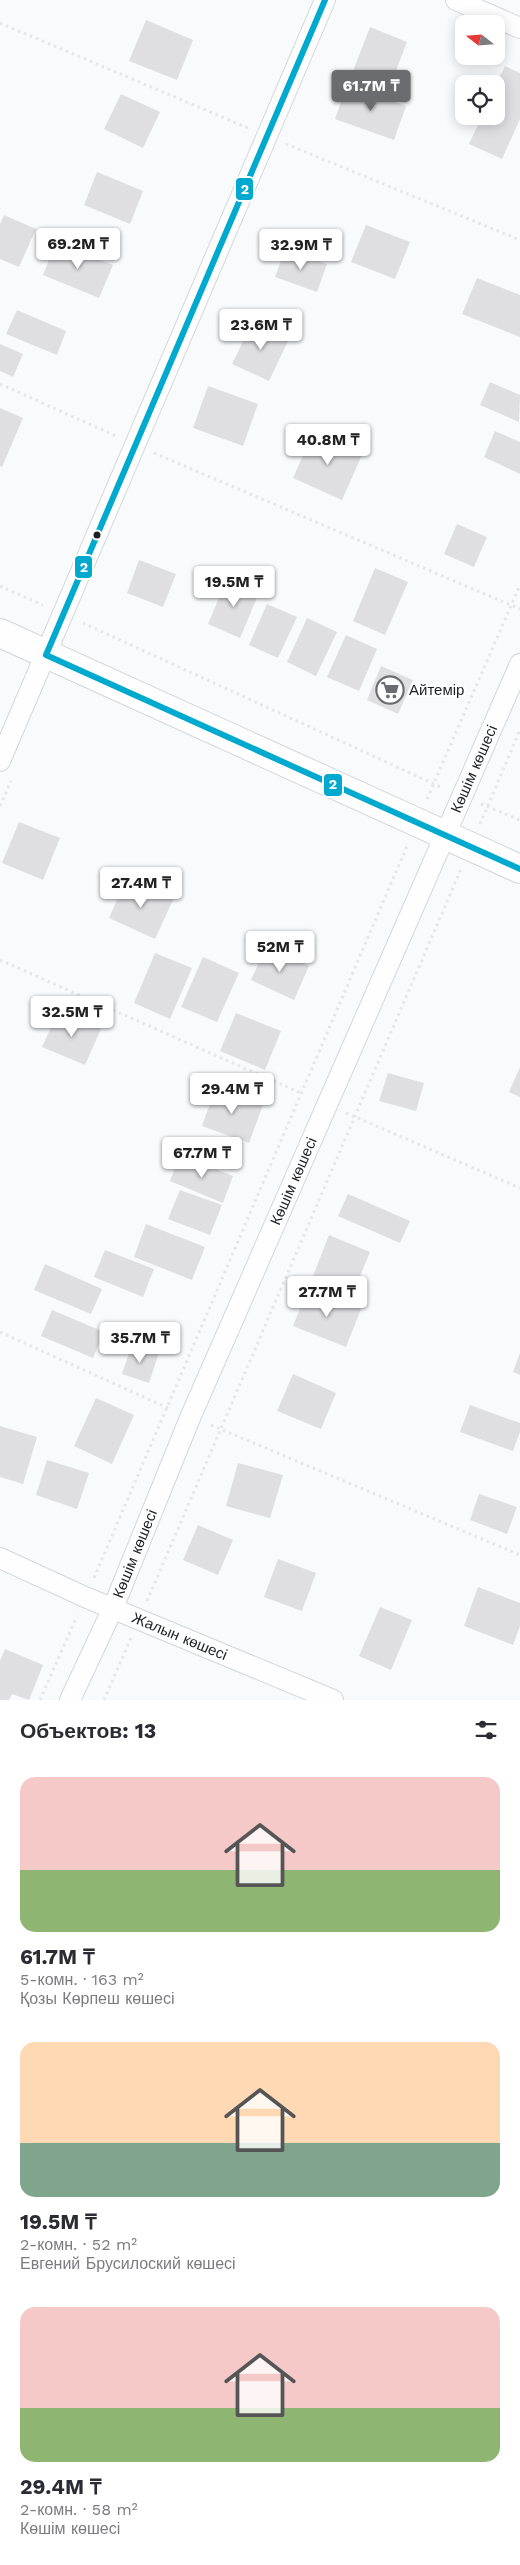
<!DOCTYPE html>
<html lang="ru">
<head>
<meta charset="utf-8">
<style>
  body { margin:0; font-family:"Work Sans",sans-serif; background:#f2f2f3; color:#2b2b33; height:100vh; display:flex; flex-direction:column; font-size:19px; white-space:nowrap }
  * { box-sizing:border-box; margin:0 }
  p { font-size:16px; color:#7c7c81 }
  .icon { flex:none; width:28px; height:28px; fill:none; stroke:currentColor; stroke-width:2; stroke-linecap:round; stroke-linejoin:round }
  .map { position:relative; height:1700px; overflow:hidden }
  .details { display:flex; flex-direction:column; background:#fff; flex:1 }
  .details>* { flex:none }
  .needle { width:32px; rotate:287deg }
  .buttons { position:absolute; left:455px; top:15px; display:grid; gap:10px }
  .buttons a { display:grid; place-items:center; width:50px; height:50px; border-radius:10px; background:#fff; box-shadow:0 2px 12px #0003; font-size:25px }
  .price { position:absolute; translate:-50% -42px; padding:0 11px; border-radius:5px; background:#fff; color:#222; font-size:16px; line-height:32px; filter:drop-shadow(0 1px 2px #0008) }
  .price::after { content:''; position:absolute; left:50%; top:30px; width:15px; height:11px; margin-left:-8px; background:inherit; clip-path:polygon(0 0,100% 0,50% 100%) }
  .price.current { background:#6a6c6f; color:#fff }
  ul { padding:0; list-style:none }
  li { display:grid; align-content:center; gap:10px; height:265px; padding:0 20px }
  li span { display:grid; place-items:center; height:155px; border-radius:15px; color:#555 }
  li>.icon { margin-inline-start:auto }
  span .icon { width:90px; height:90px; fill:#fffc; stroke-width:1 }
  li b { font-size:21px }
  h2 { display:flex; justify-content:space-between; align-items:center; height:60px; padding:0 20px; font-size:21px }
  .map>svg:first-child { display:block }
  .building { fill:#dfdfe2 }
  .lines { fill:none; stroke-linecap:round; stroke-linejoin:round }
  .street-casing { stroke:#d4d7da; stroke-width:22 }
  .secondary-casing { stroke:#d4d7da; stroke-width:30 }
  .path { stroke:#e5e6e6; stroke-width:3; stroke-dasharray:2.5 4; stroke-linecap:butt }
  .street { stroke:#fefeff; stroke-width:20 }
  .secondary { stroke:#fefeff; stroke-width:28 }
  .bus-1-casing { stroke:#fff; stroke-width:10 }
  .bus-1 { stroke:#00a9ce; stroke-width:6 }
  .bus-dot { fill:#1d2023; stroke:#fff; stroke-width:2 }
  .labels { text-anchor:middle; stroke-width:4.5; stroke-linejoin:round; paint-order:stroke }
  .poi-label { font-size:15px; fill:#1d2023; stroke:#fff; text-anchor:start }
  .street-label { font-size:15px; fill:#1d2023; stroke:#fff }
  .line-badge { stroke:#fff; stroke-width:2 }
  .badge-label { font-size:14px; text-anchor:middle; font-weight:bold; fill:#fff }
</style>
</head>
<body>
<div class="map">
<svg width="520" height="1700" viewBox="0 0 520 1700">
  <rect width="100%" height="100%" fill="#f8fafc"/>
  <path class="building" d="M146,20L193,40L177,80L129,61Z
    M370,27L407,42L390,86L353,71Z
    M505,66L520,73V119L502,159L469,144L482,116H496V84Z
    M347,85L406,106L394,140L335,119Z
    M121,94L160,112L143,148L104,129Z
    M97,172L143,191L130,224L84,205Z
    M4,215L36,229L19,267L0,259V224Z
    M366,225L410,242L395,279L351,262Z
    M56,242L113,265L99,298L43,275Z
    M285,250L327,264L317,292L275,277Z
    M477,278L520,295V337L462,314Z
    M17,310L66,331L57,355L6,334Z
    M253,321L289,339L269,381L232,364Z
    M0,344L23,354L13,377L0,371Z
    M490,382L520,395L519,422L480,405Z
    M208,386L258,404L243,446L193,428Z
    M0,408L23,418L2,467L0,466Z
    M495,431L520,442V474L484,457Z
    M313,433L362,455L342,500L293,478Z
    M457,524L487,537L474,567L444,554Z
    M139,560L176,574L163,607L127,593Z
    M375,568L408,582L385,635L353,621Z
    M227,579L259,593L240,638L208,624Z
    M267,604L297,617L278,658L249,645Z
    M307,618L337,632L316,676L287,662Z
    M346,635L377,649L359,691L327,677Z
    M381,666L413,680L398,714L367,700Z
    M19,822L60,838L43,880L2,863Z
    M126,879L173,900L155,939L109,918Z
    M266,947L309,966L294,1000L251,980Z
    M155,953L192,968L170,1019L134,1003Z
    M203,957L239,973L217,1022L181,1007Z
    M59,1010L101,1029L85,1065L42,1047Z
    M236,1013L281,1031L265,1070L220,1051Z
    M520,1067V1097L509,1092Z
    M388,1073L424,1083L416,1111L379,1101Z
    M216,1087L263,1105L249,1143L202,1126Z
    M180,1155L233,1176L223,1203L170,1181Z
    M180,1190L222,1205L210,1235L168,1219Z
    M348,1194L410,1221L400,1243L338,1216Z
    M146,1224L205,1247L192,1280L134,1257Z
    M329,1235L370,1252L353,1293L313,1276Z
    M105,1250L154,1269L143,1297L94,1277Z
    M45,1264L102,1289L91,1314L34,1290Z
    M308,1288L361,1309L346,1347L293,1326Z
    M52,1310L104,1332L93,1358L41,1336Z
    M132,1344L159,1353L149,1383L122,1374Z
    M520,1353V1375L513,1372Z
    M293,1374L336,1393L321,1429L277,1411Z
    M96,1398L134,1415L112,1464L74,1446Z
    M470,1405L520,1423V1432L513,1451L460,1432Z
    M0,1426L37,1437L23,1484L0,1477Z
    M47,1460L89,1473L77,1509L36,1495Z
    M238,1463L283,1475L270,1518L226,1506Z
    M479,1494L517,1507L507,1534L470,1520Z
    M198,1525L233,1540L218,1575L183,1560Z
    M278,1559L316,1573L302,1611L264,1597Z
    M478,1587L520,1603V1626L513,1645L464,1626Z
    M380,1607L412,1620L391,1670L359,1656Z
    M5,1649L43,1665L29,1700L12,1694L9,1700H0V1661Z"/>
  <g class="lines">
    <g class="street-casing">
      <g id="street">
        <path d="M456,0L520,28"/>
        <path d="M0,761L325,0"/>
        <path id="s1" d="M0,1558L85,1597L333,1700"/>
        <path id="s2" d="M70,1700L113,1608L190,1418L520,664"/>
      </g>
    </g>
    <g class="secondary-casing">
      <path id="secondary" d="M0,633L520,869"/>
    </g>
    <path class="path" d="M0,23L248,128
      M286,144L520,240
      M0,384L116,436
      M154,453L520,609
      M0,586L43,605
      M83,623L443,788
      M427,799L520,585
      M481,804L520,820
      M0,806L11,781
      M480,824L520,730
      M0,960L303,1094
      M346,1113L520,1188
      M0,1332L168,1408
      M211,1425L520,1555
      M94,1578L407,846
      M147,1601L461,869
      M40,1700L77,1616
      M104,1700L131,1638"/>
    <use href="#street" class="street"/>
    <use href="#secondary" class="secondary"/>
    <g class="bus-1-casing">
      <path id="bus-1" d="M325,0L46,655L520,869"/>
    </g>
    <use href="#bus-1" class="bus-1"/>
  </g>
  <defs>
    <g id="supermarket-ring" transform="scale(1.4375)"><circle r="9.5" fill="#fff" stroke="#6a6c6f" stroke-width="1.5"/><path d="M-6-5.5h2.5l.6 2H6L4.5 2H-2.5L-4.4-4H-6ZM-1.5 3.2a1.3 1.3 0 1 0 .1 0ZM3 3.2a1.3 1.3 0 1 0 .1 0Z" fill="#6a6c6f"/></g>
  </defs>
  <g fill-rule="evenodd">
    <use href="#supermarket-ring" x="390" y="690"/>
  </g>
  <circle class="bus-dot" cx="97" cy="535" r="4.5"/>
  <g class="labels">
    <g class="poi-label">
      <text x="409" y="695">Айтемір</text>
    </g>
    <g class="street-label">
      <text dy="5" stroke="none"><textPath href="#s2" startOffset="1015">Көшім көшесі</textPath></text>
      <text dy="5" stroke="none"><textPath href="#s2" startOffset="565">Көшім көшесі</textPath></text>
      <text dy="5" stroke="none"><textPath href="#s2" startOffset="160">Көшім көшесі</textPath></text>
      <text dy="5" stroke="none"><textPath href="#s1" startOffset="196">Жалын көшесі</textPath></text>
    </g>
  </g>
  <g class="line-badge">
    <rect x="235" y="177" width="19" height="24" rx="5" fill="#00a9ce"/>
    <rect x="74" y="555" width="19" height="24" rx="5" fill="#00a9ce"/>
    <rect x="323" y="773" width="20" height="24" rx="5" fill="#00a9ce"/>
  </g>
  <g class="badge-label">
    <text x="245" y="194">2</text>
    <text x="84" y="572">2</text>
    <text x="333" y="789">2</text>
  </g>
</svg>
<div class="buttons">
<a><svg class="needle" viewBox="-14 -14 28 28"><path d="M0-13l5 13h-10z" fill="#e53935"/><path d="M0 13l5-13h-10z" fill="#7c7c81"/></svg></a>
<a><svg class="icon" aria-label="locate" viewBox="0 0 24 24"><circle cx="12" cy="12" r="6"/><path d="M12 2v4M12 18v4M2 12h4M18 12h4"/></svg></a>
</div>
<b class="price current" style="left:371px;top:112px">61.7M ₸</b>
<b class="price" style="left:78px;top:270px">69.2M ₸</b>
<b class="price" style="left:301px;top:271px">32.9M ₸</b>
<b class="price" style="left:261px;top:351px">23.6M ₸</b>
<b class="price" style="left:328px;top:466px">40.8M ₸</b>
<b class="price" style="left:234px;top:608px">19.5M ₸</b>
<b class="price" style="left:141px;top:909px">27.4M ₸</b>
<b class="price" style="left:280px;top:973px">52M ₸</b>
<b class="price" style="left:72px;top:1038px">32.5M ₸</b>
<b class="price" style="left:232px;top:1115px">29.4M ₸</b>
<b class="price" style="left:202px;top:1179px">67.7M ₸</b>
<b class="price" style="left:327px;top:1318px">27.7M ₸</b>
<b class="price" style="left:140px;top:1364px">35.7M ₸</b>
</div>
<section class="details">
<h2>Объектов: 13<svg class="icon" aria-label="filters" viewBox="0 0 24 24"><path d="M4 7h16M4 17h16"/><circle cx="9" cy="7" r="2"/><circle cx="15" cy="17" r="2"/></svg></h2>
<ul>
<li><span style="background:linear-gradient(#f6c9c9 60%,#8fb573 0)"><svg class="icon" aria-label="home" viewBox="0 0 24 24"><path d="M3 11l9-7 9 7M6 9v11h12V9"/></svg></span><div><b>61.7M ₸</b><p>5-комн. · 163 m²</p><p>Қозы Көрпеш көшесі</p></div></li>
<li><span style="background:linear-gradient(#ffd9b3 65%,#7fa58c 0)"><svg class="icon" aria-label="home" viewBox="0 0 24 24"><path d="M3 11l9-7 9 7M6 9v11h12V9"/></svg></span><div><b>19.5M ₸</b><p>2-комн. · 52 m²</p><p>Евгений Брусилоский көшесі</p></div></li>
<li><span style="background:linear-gradient(#f6c9c9 65%,#8fb573 0)"><svg class="icon" aria-label="home" viewBox="0 0 24 24"><path d="M3 11l9-7 9 7M6 9v11h12V9"/></svg></span><div><b>29.4M ₸</b><p>2-комн. · 58 m²</p><p>Көшім көшесі</p></div></li>
</ul>
</section>
</body>
</html>
